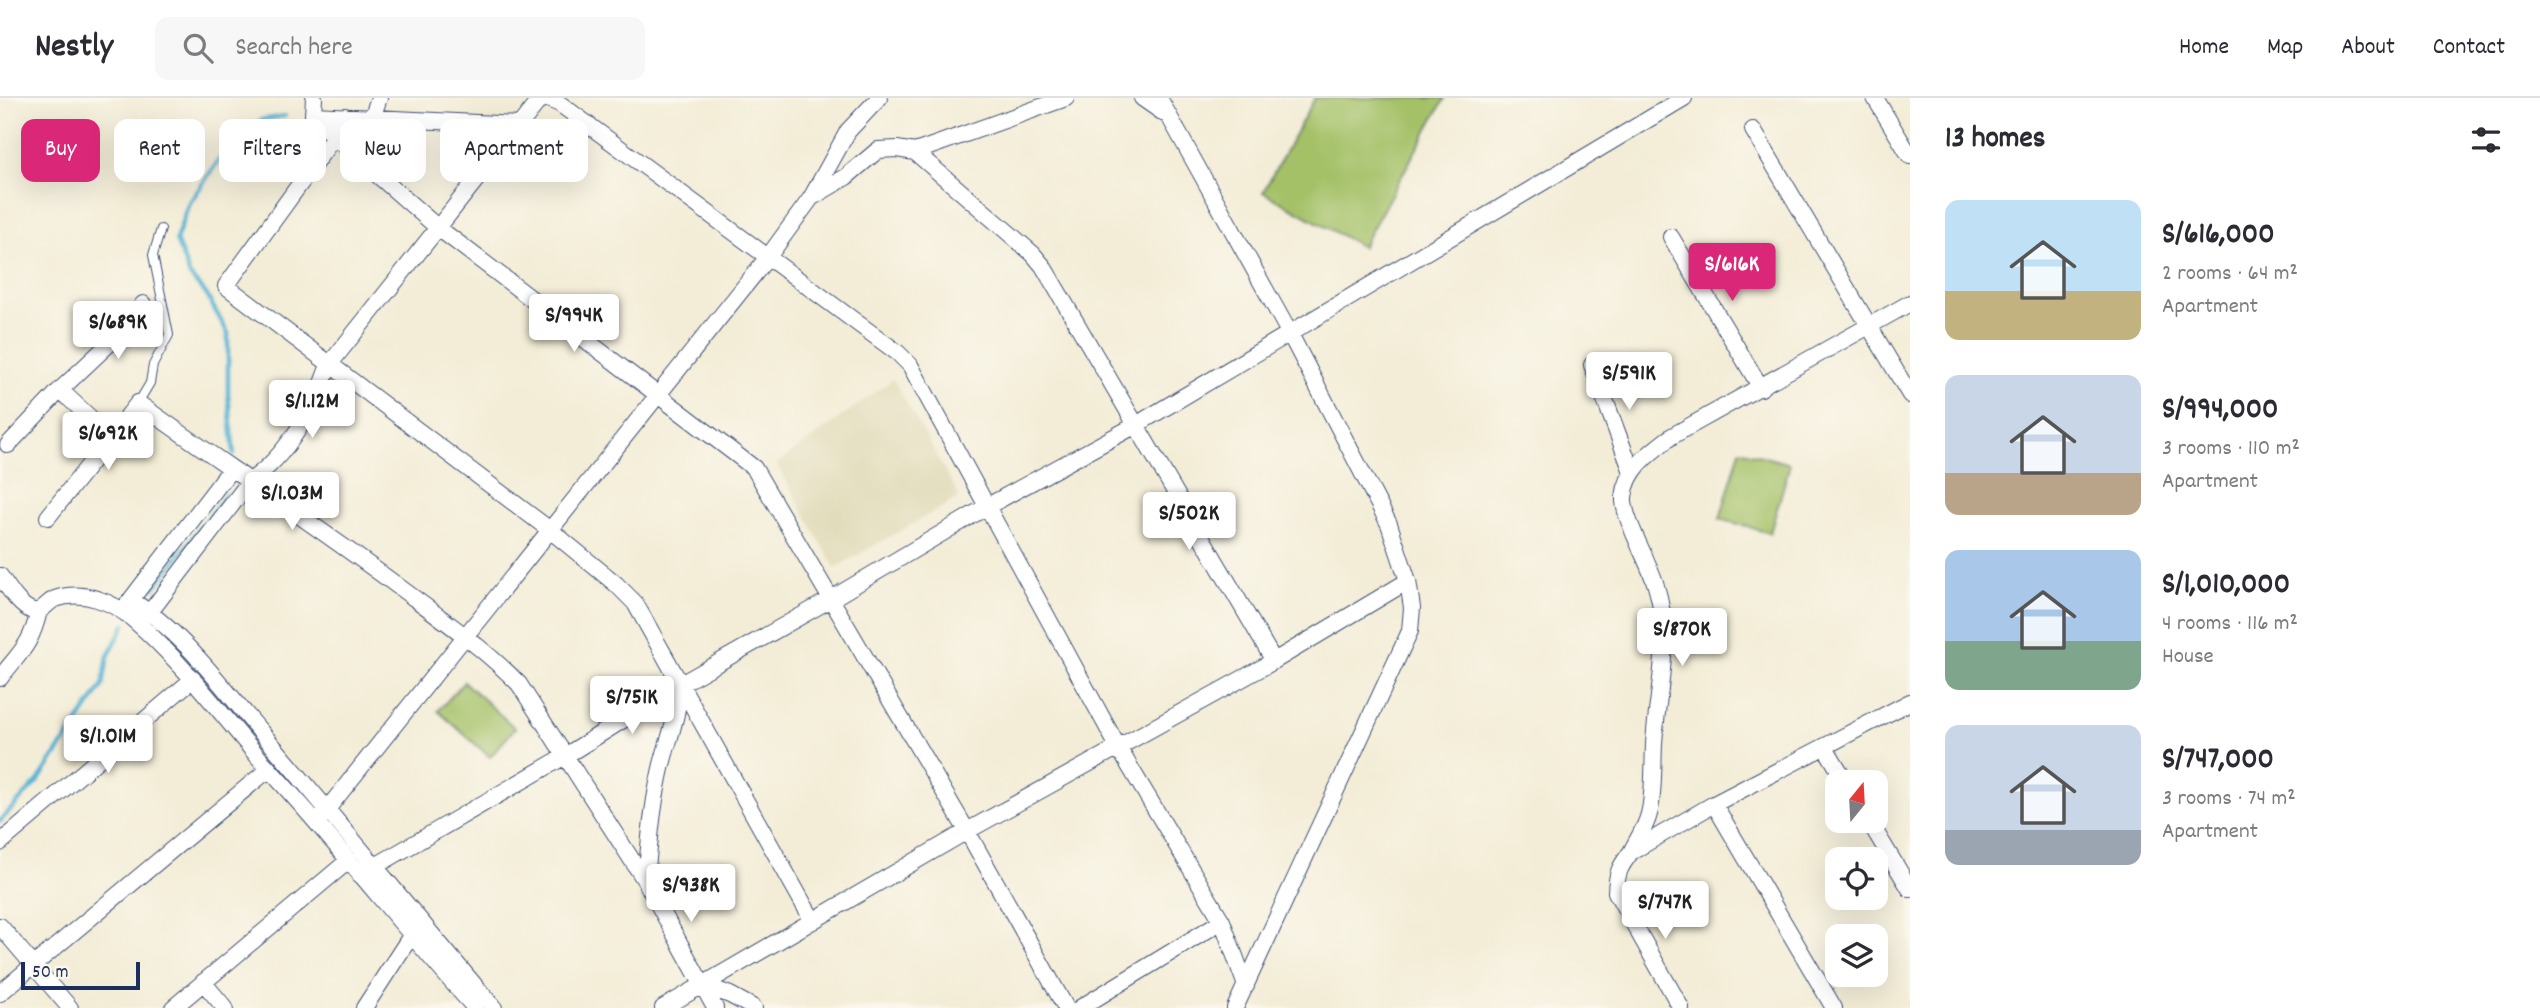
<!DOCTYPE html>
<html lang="en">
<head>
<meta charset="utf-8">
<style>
  body { margin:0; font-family:Dekko,sans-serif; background:#f7f7f7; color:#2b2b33; height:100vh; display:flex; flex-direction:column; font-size:26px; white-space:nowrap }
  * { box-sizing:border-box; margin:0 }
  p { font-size:23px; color:#7c7c81 }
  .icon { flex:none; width:38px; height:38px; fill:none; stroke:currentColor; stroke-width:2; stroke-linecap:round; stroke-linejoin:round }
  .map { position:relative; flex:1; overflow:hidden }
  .side { display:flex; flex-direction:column; background:#fff; width:630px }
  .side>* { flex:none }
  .banner { position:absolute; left:21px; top:21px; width:665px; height:63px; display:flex; gap:14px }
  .needle { width:46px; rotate:18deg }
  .controls { position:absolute; left:1825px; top:672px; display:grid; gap:14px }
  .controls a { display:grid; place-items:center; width:63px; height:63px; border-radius:14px; background:#fff; box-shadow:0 7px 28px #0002; font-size:35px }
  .scale { position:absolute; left:21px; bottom:18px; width:119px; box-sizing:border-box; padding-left:7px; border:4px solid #1b2f5e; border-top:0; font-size:19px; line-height:24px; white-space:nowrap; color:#1b2f5e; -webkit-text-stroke:5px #fbf7ec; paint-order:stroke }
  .price { position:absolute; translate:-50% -60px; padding:0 16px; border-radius:7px; background:#fff; color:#222; font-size:23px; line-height:46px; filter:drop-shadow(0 2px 4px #0008) }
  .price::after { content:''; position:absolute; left:50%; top:42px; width:21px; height:16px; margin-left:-10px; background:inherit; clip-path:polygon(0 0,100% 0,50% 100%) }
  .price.selected { background:#db2777; color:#fff }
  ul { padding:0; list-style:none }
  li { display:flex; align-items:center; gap:21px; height:175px; padding:0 35px }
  li span { display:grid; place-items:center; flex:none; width:196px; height:140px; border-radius:14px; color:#555 }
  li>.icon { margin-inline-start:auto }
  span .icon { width:84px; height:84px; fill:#fffc; stroke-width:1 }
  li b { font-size:30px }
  h2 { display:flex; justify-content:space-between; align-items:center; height:84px; padding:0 35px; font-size:30px }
  .chip { padding:0 24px; border-radius:14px; background:#fff; box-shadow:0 7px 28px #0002; font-size:24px; line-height:63px }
  .chip.selected { background:#db2777; color:#fff }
  header { display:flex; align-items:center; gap:42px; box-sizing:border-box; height:98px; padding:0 35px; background:#fff; border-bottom:2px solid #e1e1e2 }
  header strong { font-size:33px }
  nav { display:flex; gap:38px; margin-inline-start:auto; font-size:24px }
  .search { width:490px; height:63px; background:#f7f7f7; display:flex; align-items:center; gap:18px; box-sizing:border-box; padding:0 24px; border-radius:14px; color:#7c7c81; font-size:26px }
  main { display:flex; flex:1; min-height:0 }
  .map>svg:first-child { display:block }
  .built { fill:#e1dcba }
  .green { fill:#a4c168; stroke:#607863; stroke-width:2 }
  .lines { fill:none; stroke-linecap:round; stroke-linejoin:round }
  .stream { stroke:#55b2d3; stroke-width:4.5 }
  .service-casing { stroke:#3b4c70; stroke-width:10 }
  .minor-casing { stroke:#3b4c70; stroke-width:18 }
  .service { stroke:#fff; stroke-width:8 }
  .minor { stroke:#fff; stroke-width:16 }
</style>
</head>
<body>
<header>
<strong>Nestly</strong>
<div class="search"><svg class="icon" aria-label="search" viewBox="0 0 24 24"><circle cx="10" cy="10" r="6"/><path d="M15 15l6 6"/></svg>Search here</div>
<nav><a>Home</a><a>Map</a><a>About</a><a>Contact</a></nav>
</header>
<main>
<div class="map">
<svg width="1910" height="910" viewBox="0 0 1910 910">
  <rect width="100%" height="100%" fill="#fbf7ec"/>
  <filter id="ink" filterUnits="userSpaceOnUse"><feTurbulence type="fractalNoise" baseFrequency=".0143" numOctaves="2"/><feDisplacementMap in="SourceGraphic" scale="14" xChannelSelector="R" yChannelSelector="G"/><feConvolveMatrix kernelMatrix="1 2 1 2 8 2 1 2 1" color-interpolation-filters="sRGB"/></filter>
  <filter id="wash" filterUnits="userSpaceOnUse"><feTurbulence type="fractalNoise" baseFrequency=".00686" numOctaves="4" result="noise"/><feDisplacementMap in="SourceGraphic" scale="28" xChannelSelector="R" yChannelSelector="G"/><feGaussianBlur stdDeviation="1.57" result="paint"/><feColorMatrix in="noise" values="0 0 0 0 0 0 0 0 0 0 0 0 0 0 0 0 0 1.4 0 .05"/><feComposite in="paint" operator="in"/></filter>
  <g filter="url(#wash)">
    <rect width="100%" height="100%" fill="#f3edd7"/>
    <path class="built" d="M893,281L960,399L835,470L777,366Z"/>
    <path class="green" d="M1315,0H1445L1362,149L1263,94Z
      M1740,352L1790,366L1770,435L1720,421Z
      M464,584L515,630L490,659L438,613Z"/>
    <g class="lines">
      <path class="stream" d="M234,356L228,295V235L206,196L190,178L176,142L188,107L232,43L261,22L285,18
        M154,490L226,397
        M0,723L38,683L103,587L108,558L125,526"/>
    </g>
  </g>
  <g filter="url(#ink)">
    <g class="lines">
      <g class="service-casing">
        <path id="service" d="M138,305L150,285L153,267L169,237L153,157L161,131"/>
      </g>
      <g class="minor-casing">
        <path id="minor" d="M314,0L313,17L334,39L437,129L754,370L967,733L1066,910
          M545,0L560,6L898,255L910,267L1118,649L1222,823L1246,888
          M1142,0L1165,16
          M1159,0L1290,236L1389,426L1408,483L1412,510L1410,533L1235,910
          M1875,0L1910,58
          M313,17L520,27
          M345,18L334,39L226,188L550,432L616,486L635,505L813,823
          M372,20L379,0
          M1753,32L1910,297
          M915,54L1033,156L1043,168L1274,563
          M814,98L846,79L878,52L897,51L915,54L1066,0
          M1671,139L1761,290
          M1592,267L1632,374
          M60,292L111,339
          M8,347L60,292L128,228L143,206
          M48,419L138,305C224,366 311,424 395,486C438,518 482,548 519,586L646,784L715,910
          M0,478C8,489 19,509 33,513C42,515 47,504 55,501C82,491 114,504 134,522C181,563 219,613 259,660C278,681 297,702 316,724C369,785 420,849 475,910
          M131,502C183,534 222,589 261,634C340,725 416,819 494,910
          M126,508L231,371
          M150,514L250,383C288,357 314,310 329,267L541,0
          M0,580C21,553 31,547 39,513
          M1825,649L1846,684
          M1714,706L1834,910
          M1869,723L1910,791
          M317,724L768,159L811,100L848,33L879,0
          M0,745L193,581
          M1631,754C1637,742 1646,729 1649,716C1654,699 1653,665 1654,646C1657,593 1673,541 1656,488C1650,465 1622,419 1624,399C1627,370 1651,354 1672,338L1910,205
          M360,777L565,658L679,587L831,501L986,409L1136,327L1684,0
          M646,784C649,747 652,711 660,675C666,646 679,619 679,590
          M0,828L70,910
          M203,884L225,910
          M704,887L730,897L754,910
          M0,895L269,671
          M173,910L348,763
          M364,910L416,830
          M663,910L967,733L1274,563L1408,483
          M1080,910L1222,823
          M1681,910L1616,794C1617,774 1619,770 1631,754L1714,706L1910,604"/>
      </g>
      <use href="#service" class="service"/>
      <use href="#minor" class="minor"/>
    </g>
  </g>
</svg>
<div class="controls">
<a><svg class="needle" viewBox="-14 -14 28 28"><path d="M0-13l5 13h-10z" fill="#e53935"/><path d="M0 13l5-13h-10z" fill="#7c7c81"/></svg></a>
<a><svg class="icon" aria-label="locate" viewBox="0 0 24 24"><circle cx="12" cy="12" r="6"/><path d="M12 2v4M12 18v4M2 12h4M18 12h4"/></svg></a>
<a><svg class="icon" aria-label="layers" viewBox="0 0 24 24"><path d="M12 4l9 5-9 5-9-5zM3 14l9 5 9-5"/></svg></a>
</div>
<div class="scale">50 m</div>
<b class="price selected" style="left:1732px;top:205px">S/616K</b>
<b class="price" style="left:574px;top:256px">S/994K</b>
<b class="price" style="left:118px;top:263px">S/689K</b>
<b class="price" style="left:1629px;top:314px">S/591K</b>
<b class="price" style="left:312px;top:342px">S/1.12M</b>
<b class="price" style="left:108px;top:374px">S/692K</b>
<b class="price" style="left:292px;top:434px">S/1.03M</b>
<b class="price" style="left:1189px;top:454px">S/502K</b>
<b class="price" style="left:1682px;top:570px">S/870K</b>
<b class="price" style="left:632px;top:638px">S/751K</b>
<b class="price" style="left:108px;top:677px">S/1.01M</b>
<b class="price" style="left:691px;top:826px">S/938K</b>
<b class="price" style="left:1665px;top:843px">S/747K</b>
<div class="banner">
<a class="chip selected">Buy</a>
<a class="chip">Rent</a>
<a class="chip">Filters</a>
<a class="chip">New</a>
<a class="chip">Apartment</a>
</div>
</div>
<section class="side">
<h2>13 homes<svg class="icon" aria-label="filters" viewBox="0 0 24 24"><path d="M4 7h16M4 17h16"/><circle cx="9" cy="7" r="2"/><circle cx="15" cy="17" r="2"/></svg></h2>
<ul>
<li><span style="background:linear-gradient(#bfe0f5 65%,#c2b280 0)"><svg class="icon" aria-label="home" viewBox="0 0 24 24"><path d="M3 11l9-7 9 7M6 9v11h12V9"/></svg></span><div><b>S/616,000</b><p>2 rooms · 64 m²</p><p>Apartment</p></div></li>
<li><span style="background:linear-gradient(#c9d6e8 70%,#b9a48a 0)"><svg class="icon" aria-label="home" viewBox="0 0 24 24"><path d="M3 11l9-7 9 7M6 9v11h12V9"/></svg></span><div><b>S/994,000</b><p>3 rooms · 110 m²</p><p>Apartment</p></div></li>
<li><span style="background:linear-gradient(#a9c7e8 65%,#7fa58c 0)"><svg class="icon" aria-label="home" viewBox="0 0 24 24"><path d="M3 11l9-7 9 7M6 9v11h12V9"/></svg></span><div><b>S/1,010,000</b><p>4 rooms · 116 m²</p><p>House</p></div></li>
<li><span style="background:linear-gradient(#c9d6e8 75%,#9aa5b1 0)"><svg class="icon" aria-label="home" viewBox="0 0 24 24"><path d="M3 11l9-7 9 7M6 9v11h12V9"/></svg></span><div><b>S/747,000</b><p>3 rooms · 74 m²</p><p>Apartment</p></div></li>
</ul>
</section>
</main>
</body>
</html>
